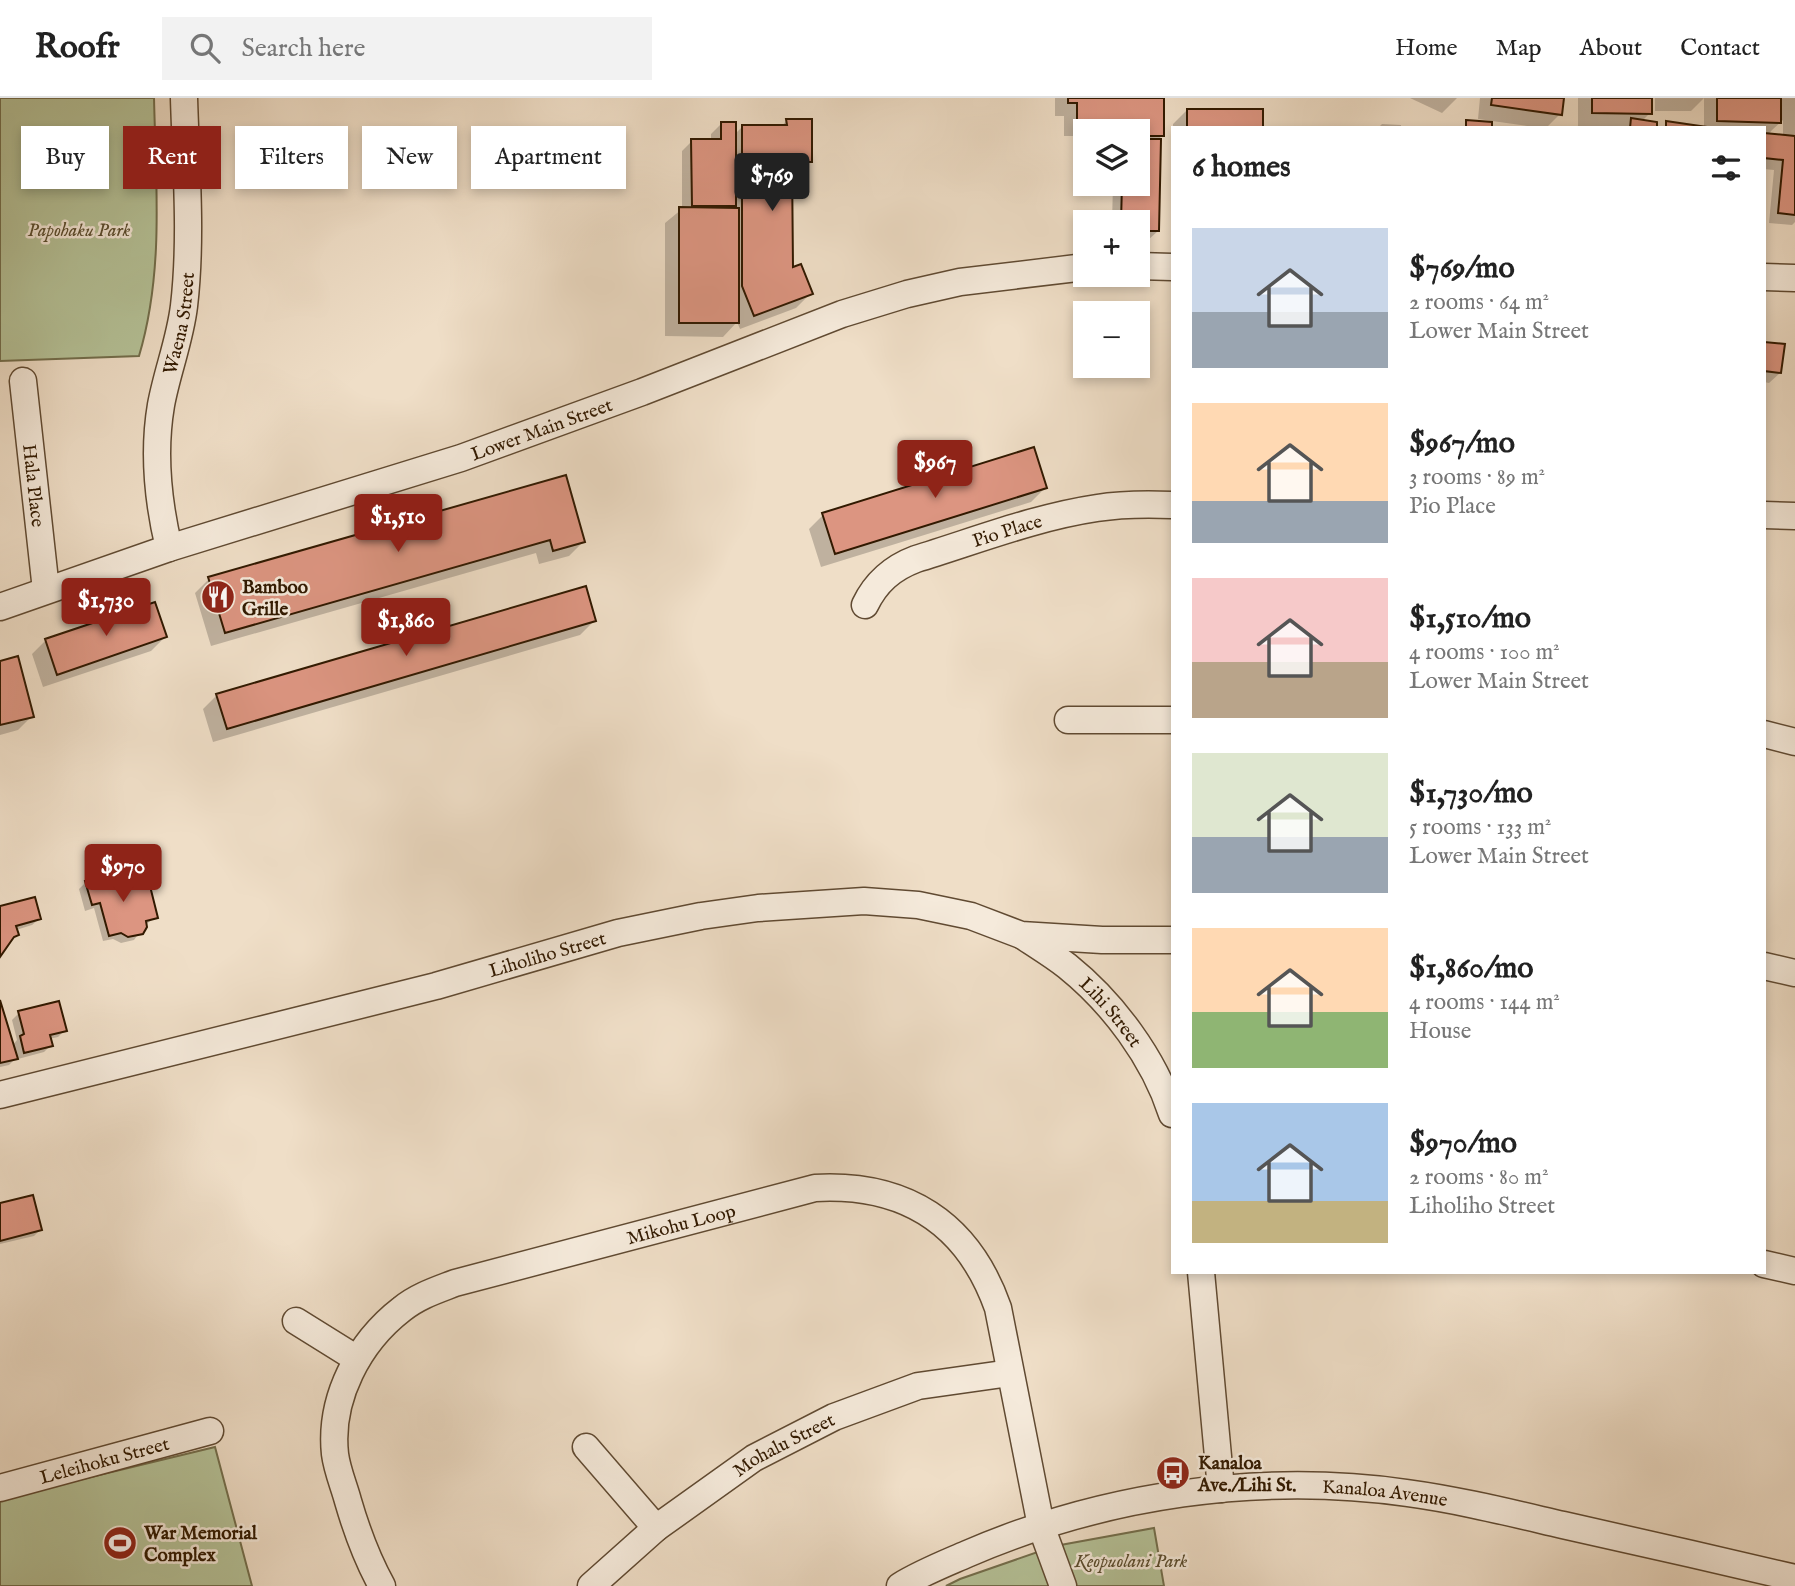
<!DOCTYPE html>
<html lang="en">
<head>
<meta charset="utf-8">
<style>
  body { margin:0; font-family:"IM FELL English",serif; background:#f2f2f2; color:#222; height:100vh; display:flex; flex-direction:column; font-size:26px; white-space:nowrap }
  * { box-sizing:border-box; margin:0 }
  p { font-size:23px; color:#767676 }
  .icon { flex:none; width:38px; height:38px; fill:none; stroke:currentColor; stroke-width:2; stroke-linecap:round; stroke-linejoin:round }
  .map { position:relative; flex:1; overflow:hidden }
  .drawer { position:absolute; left:1171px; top:28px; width:595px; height:1148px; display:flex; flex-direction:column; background:#fff; border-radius:0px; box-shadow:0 4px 10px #0003 }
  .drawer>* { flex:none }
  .hud { position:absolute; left:21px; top:28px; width:665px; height:63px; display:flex; gap:14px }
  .controls { position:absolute; left:1073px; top:21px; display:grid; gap:14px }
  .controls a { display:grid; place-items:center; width:77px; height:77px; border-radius:0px; background:#fff; box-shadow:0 4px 10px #0003; font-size:35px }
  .price { position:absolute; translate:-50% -60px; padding:0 16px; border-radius:7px; background:#8f2418; color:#fff; font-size:23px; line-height:46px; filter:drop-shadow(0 2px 4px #0008) }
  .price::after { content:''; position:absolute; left:50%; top:42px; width:21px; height:16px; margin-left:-10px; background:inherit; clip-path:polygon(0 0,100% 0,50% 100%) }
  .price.active { background:#222; color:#fff }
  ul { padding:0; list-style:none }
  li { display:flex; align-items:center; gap:21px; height:175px; padding:0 21px }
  li span { display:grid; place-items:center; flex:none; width:196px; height:140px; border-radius:0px; color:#555 }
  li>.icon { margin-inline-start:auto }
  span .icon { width:84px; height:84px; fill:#fffc; stroke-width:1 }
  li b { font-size:30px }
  h2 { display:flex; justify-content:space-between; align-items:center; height:84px; padding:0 21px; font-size:30px }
  .pill { padding:0 24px; border-radius:0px; background:#fff; box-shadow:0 4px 10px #0003; font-size:24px; line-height:63px }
  .pill.active { background:#8f2418; color:#fff }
  header { display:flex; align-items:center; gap:42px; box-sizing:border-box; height:98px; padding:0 35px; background:#fff; border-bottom:2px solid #e0e0e0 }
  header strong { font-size:33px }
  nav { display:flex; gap:38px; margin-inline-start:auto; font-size:24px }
  .search { width:490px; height:63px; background:#f2f2f2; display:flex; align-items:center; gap:18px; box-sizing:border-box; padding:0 24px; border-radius:0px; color:#767676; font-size:26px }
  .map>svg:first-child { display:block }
  .green { fill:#b5c298; stroke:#736e4c; stroke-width:2 }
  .shadow { fill:#0003; fill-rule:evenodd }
  .building { fill:#dc9581; stroke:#311900; stroke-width:2 }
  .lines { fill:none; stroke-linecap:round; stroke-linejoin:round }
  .minor-casing { stroke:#604a32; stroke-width:29 }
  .minor { stroke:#f5eadb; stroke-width:26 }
  .labels { text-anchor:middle; stroke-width:5; stroke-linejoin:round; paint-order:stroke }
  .park-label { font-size:19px; font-style:italic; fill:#594c2e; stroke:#f5eadb }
  .street-label { font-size:19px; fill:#311900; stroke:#f5eadb }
  .poi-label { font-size:19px; font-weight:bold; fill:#311900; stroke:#f5eadb; text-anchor:start }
</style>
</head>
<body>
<header>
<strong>Roofr</strong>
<div class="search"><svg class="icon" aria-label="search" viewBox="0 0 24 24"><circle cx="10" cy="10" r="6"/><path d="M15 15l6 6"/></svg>Search here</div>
<nav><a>Home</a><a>Map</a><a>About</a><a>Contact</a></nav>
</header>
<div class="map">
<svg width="1795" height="1488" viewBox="0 0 1795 1488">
  <rect width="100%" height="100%" fill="#efdec7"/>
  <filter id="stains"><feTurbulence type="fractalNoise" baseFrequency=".00286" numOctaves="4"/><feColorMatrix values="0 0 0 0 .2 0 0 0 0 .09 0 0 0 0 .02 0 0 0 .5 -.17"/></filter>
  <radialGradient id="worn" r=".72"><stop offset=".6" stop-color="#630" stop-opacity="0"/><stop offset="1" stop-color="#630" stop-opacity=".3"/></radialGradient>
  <path class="green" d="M0,0H154C156,87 164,174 139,258L0,263Z
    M215,1349L252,1488H0V1401Z
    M1154,1430L1164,1488H946L960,1481L1055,1448Z"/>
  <path class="shadow" d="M1055,0H1162V38L1157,43L1158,133L1147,143H1138V124H1112L1113,86H1138V33H1085V51H1078V38H1064V18H1055Z
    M1410,0H1457L1442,15Z
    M1480,0H1562L1560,16L1547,29L1559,30H1525L1527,28L1478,21Z
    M1578,0H1650V15L1642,23L1655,30H1578Z
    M1655,0H1795V124L1792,127L1769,125L1774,72L1764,71V30H1704V0L1691,13H1655ZM1783,22V38L1768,37L1772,32Z
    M1187,12L1261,30H1173V26Z
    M787,22L810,64L796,78H791V172L810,196L796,210L740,231L737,224L723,239L665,238V125L682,111V53L692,43H711V36L721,26L734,37L743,28L781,29Z
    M1382,26L1401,27V30H1378Z
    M1764,246L1780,275L1769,285L1764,284Z
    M565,380L583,444L569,458L539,466L536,455L211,548L195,495L209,481Z
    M1045,390L1031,404L821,469L809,431L823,417Z
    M594,523L580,537L213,644L203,611L217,597Z
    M165,539L151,553L43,589L32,556L46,542Z
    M0,565L32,618L18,632L0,637Z
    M86,784L117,790L156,819L145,827L134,842L121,845L113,841L103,843L94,810L85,813L79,791Z
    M0,810L39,821L32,827L16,832L17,837L0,856Z
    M0,907L12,948L17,942L12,922L19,915L65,932L58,939L49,941L51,947L44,954L18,961L17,959L9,967L0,969Z
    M0,1107L40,1132L34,1138L0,1146Z"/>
  <path class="building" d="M1068,0H1164V38H1138V33H1091V25H1077V5H1068Z
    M1492,0H1564L1562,17L1491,7Z
    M1592,0H1652V16L1592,15Z
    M1717,0H1781V25L1717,23Z
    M1187,11H1263V30H1187Z
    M1631,20L1657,24V30H1630Z
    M786,21H812V64H792L793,169L801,166L813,196L754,218L742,188V27H787Z
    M1466,22L1492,24V30H1466Z
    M1666,23L1714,30H1666Z
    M721,24H736V108H692L691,41H721Z
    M1764,35L1795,38V117L1778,115L1783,62L1764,60Z
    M1138,41H1161L1159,133H1138V124H1121L1122,86H1138Z
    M679,109L739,110V225H679Z
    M1764,244L1785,246L1781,275L1764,273Z
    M1034,349L1047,390L835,456L822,415Z
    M566,377L585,444L553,453L550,442L225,535L208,479Z
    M586,488L596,523L227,631L216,596Z
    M155,504L167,539L57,577L45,541Z
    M18,558L34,619L0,627V563Z
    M115,775L118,788L148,780L158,820L146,823L147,829L143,836L128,839L121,835L109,838L100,805L92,807L85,783Z
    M35,799L41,821L16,828L19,837L14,839L0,859V808Z
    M0,902L18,961L0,965Z
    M59,903L67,933L50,937L53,948L24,955L20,938L24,936L18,913Z
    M33,1097L42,1132L0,1143V1105Z"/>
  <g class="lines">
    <g class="minor-casing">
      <g id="minor">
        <path d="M1138,168L1172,169"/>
        <path d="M1764,179L1795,180"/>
        <path id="s1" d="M23,283L46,492"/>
        <path d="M1764,417L1795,418"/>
        <path id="s2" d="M169,450C158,404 153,354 161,307C167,274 180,242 184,208C192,140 186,69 184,0"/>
        <path id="s3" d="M865,507C876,484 892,470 916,461C975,443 1036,419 1097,410C1122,406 1147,406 1172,407"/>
        <path id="s4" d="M0,509L169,450L461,360L642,294L842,216L907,196L960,184L1085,169"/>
        <path d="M1068,622H1172"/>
        <path d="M1764,636L1795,644"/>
        <path id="s5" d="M1023,838C1038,848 1053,857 1067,868C1113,905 1154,960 1172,1016"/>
        <path d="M1764,868L1795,875"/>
        <path id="s6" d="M0,997L436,888L618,835L701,818L758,810L864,803L918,807L971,818L1021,837L1102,842H1172"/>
        <path d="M1764,1166L1795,1173"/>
        <path d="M1201,1174L1221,1391"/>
        <path d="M296,1223L357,1261"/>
        <path d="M586,1349L656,1430"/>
        <path id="s7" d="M0,1390L210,1333"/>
        <path id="s8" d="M382,1488C367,1461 357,1434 348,1403C344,1388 337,1372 335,1356C329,1300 359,1244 402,1211C418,1198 437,1192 455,1185L815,1090C905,1085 968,1125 998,1210L1041,1428L1063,1488"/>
        <path id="s9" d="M591,1488L656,1430L754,1360L834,1319L918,1288L1010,1275"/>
        <path id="s10" d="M900,1488C921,1475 944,1466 967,1456C1103,1397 1259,1374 1407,1395C1459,1402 1511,1415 1563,1427C1640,1444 1718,1462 1795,1480"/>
      </g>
    </g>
    <use href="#minor" class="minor"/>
  </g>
  <defs>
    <g id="restaurant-disc" transform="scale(1.75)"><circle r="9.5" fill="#8f2418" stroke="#f5eadb"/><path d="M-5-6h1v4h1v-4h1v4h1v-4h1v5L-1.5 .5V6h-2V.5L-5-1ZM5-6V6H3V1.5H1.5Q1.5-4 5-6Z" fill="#fff"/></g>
    <g id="bus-disc" transform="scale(1.75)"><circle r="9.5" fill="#8f2418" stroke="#f5eadb"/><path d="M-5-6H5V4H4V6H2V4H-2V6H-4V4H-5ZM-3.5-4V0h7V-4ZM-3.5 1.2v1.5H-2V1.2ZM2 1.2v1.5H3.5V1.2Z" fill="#fff"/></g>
    <g id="stadium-disc" transform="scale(1.75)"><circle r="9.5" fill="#8f2418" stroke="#f5eadb"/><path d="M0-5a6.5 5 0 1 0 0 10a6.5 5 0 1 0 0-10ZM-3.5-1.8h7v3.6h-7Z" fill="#fff"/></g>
  </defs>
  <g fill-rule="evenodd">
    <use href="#restaurant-disc" x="218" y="499"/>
    <use href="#bus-disc" x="1173" y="1375"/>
    <use href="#stadium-disc" x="120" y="1445"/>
  </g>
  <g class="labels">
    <g class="park-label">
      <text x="79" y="138">Papohaku Park</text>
      <text x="1131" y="1469">Keopuolani Park</text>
    </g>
    <g class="street-label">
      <text dy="7" stroke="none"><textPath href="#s2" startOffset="228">Waena Street</textPath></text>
      <text dy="7" stroke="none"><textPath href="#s4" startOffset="570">Lower Main Street</textPath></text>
      <text dy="7" stroke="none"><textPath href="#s1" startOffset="105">Hala Place</textPath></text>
      <text dy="7" stroke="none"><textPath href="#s3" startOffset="166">Pio Place</textPath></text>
      <text dy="7" stroke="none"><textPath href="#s6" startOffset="565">Liholiho Street</textPath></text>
      <text dy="7" stroke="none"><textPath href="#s5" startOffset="117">Lihi Street</textPath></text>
      <text dy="7" stroke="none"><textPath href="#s8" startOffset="600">Mikohu Loop</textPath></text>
      <text dy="7" stroke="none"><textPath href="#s9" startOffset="240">Mohalu Street</textPath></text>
      <text dy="7" stroke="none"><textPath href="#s7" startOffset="108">Leleihoku Street</textPath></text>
      <text dy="7" stroke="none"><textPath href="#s10" startOffset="502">Kanaloa Avenue</textPath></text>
    </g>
    <g class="poi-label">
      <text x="242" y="495">Bamboo<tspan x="242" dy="22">Grille</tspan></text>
      <text x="1198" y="1371">Kanaloa<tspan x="1198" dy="22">Ave./Lihi St.</tspan></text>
      <text x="144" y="1441">War Memorial<tspan x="144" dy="22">Complex</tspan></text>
    </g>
  </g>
  <rect width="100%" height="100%" filter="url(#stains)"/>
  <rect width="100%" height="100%" fill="url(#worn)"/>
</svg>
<div class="controls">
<a><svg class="icon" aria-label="layers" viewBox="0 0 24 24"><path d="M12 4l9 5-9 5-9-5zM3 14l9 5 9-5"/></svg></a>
<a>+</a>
<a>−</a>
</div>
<b class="price active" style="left:772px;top:115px">$769</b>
<b class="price" style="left:935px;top:402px">$967</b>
<b class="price" style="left:398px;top:456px">$1,510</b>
<b class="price" style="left:106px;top:540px">$1,730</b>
<b class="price" style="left:406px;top:560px">$1,860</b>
<b class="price" style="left:123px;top:806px">$970</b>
<div class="hud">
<a class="pill">Buy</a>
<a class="pill active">Rent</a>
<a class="pill">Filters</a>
<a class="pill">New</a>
<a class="pill">Apartment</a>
</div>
<section class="drawer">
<h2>6 homes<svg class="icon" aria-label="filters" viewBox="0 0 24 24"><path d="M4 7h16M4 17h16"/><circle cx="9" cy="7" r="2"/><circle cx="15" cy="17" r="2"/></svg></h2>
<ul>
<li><span style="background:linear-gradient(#c9d6e8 60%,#9aa5b1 0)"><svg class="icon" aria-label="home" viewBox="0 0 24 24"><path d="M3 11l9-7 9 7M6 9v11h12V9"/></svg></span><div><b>$769/mo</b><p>2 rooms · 64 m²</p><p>Lower Main Street</p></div></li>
<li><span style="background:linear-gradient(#ffd9b3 70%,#9aa5b1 0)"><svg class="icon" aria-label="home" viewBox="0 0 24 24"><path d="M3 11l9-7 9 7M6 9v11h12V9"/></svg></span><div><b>$967/mo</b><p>3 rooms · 89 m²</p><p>Pio Place</p></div></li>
<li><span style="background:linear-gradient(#f6c9c9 60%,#b9a48a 0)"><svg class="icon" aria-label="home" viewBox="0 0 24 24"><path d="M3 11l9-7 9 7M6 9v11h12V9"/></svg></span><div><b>$1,510/mo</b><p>4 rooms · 100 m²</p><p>Lower Main Street</p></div></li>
<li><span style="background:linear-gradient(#dfe7d0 60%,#9aa5b1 0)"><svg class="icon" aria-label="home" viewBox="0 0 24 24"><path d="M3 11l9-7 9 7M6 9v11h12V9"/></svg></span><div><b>$1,730/mo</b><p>5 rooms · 133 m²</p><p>Lower Main Street</p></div></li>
<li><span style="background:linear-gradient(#ffd9b3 60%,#8fb573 0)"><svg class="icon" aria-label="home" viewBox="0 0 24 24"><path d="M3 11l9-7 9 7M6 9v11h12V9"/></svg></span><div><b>$1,860/mo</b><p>4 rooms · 144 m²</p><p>House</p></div></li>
<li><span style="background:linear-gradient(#a9c7e8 70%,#c2b280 0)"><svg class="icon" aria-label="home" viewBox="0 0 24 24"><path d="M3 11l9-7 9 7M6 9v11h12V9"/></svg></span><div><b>$970/mo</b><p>2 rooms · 80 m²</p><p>Liholiho Street</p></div></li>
</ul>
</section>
</div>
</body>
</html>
